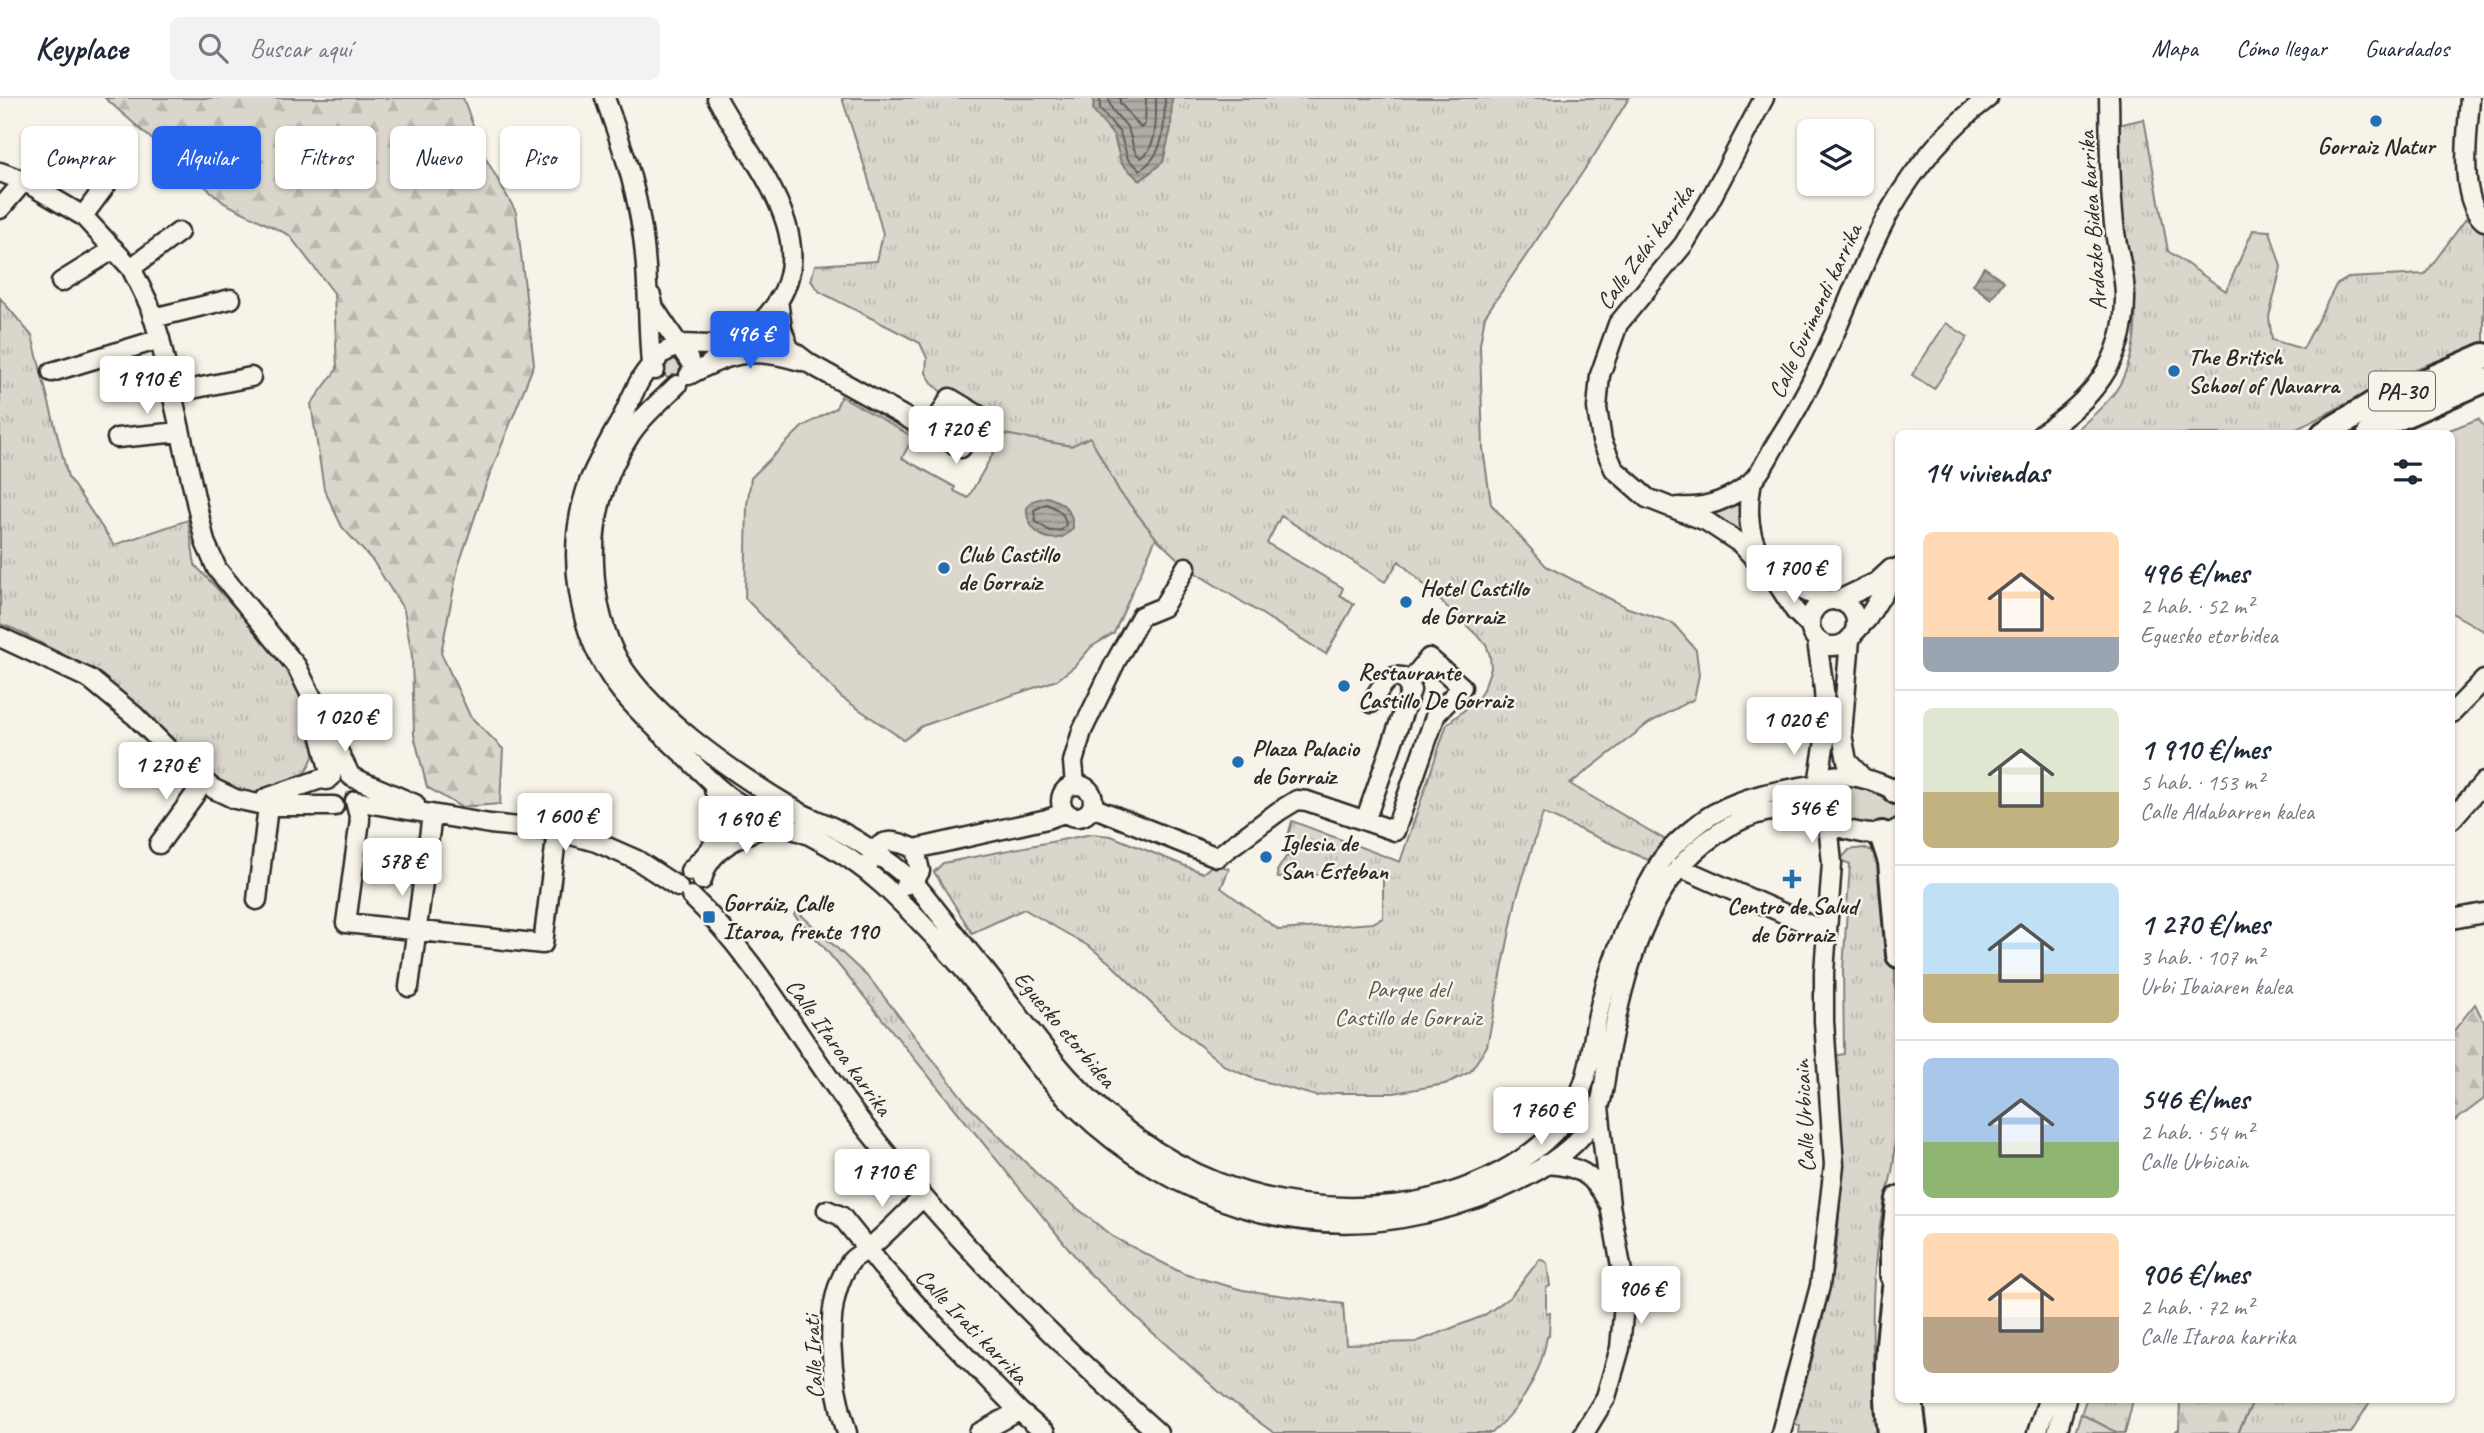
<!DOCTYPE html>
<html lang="es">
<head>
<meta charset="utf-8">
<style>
  body { margin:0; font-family:Caveat,sans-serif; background:#f2f2f3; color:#1f2937; height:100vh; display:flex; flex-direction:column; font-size:26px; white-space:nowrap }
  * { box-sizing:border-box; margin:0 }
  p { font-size:23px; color:#747a83 }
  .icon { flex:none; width:38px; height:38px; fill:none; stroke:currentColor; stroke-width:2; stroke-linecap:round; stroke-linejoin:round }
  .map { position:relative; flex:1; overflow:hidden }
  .panel { position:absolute; left:1895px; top:332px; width:560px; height:973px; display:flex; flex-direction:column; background:#fff; border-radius:10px; box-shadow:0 2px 5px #0004 }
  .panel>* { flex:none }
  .top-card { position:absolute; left:21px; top:28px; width:665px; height:63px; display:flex; gap:14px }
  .fabs { position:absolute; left:1797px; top:21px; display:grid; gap:14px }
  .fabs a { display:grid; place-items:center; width:77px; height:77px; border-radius:10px; background:#fff; box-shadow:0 2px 5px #0004; font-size:35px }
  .price { position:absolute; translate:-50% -60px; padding:0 16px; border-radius:7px; background:#fff; color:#222; font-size:23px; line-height:46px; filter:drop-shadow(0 2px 4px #0008) }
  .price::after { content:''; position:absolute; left:50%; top:42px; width:21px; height:16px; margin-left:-10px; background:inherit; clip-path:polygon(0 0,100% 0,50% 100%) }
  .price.current { background:#2563eb; color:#fff }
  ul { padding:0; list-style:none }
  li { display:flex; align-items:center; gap:21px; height:175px; padding:0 28px }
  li+li { border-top:2px solid #e0e1e3 }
  li span { display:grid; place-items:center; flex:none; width:196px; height:140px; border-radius:10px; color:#555 }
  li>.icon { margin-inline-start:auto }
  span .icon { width:84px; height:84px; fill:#fffc; stroke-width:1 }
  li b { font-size:30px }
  h2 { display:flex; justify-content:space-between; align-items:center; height:84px; padding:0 28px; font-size:30px }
  .tag { padding:0 24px; border-radius:10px; background:#fff; box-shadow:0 2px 5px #0004; font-size:24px; line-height:63px }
  .tag.current { background:#2563eb; color:#fff }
  header { display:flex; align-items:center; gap:42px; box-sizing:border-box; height:98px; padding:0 35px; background:#fff; border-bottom:2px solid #e0e1e3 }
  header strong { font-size:33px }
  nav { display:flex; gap:38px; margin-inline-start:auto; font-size:24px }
  .search { width:490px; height:63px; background:#f2f2f3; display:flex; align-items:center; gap:18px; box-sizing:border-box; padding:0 24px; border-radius:10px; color:#747a83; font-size:26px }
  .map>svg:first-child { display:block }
  .grass { fill:url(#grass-tufts); stroke:#82807c; stroke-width:2 }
  .forest { fill:url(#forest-firs); stroke:#82807c; stroke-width:2 }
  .garden { fill:#dad6cc; stroke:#82807c; stroke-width:2 }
  .water { fill:url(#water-rules); stroke:#7a7874; stroke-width:2 }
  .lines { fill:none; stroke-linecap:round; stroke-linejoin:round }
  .shore { stroke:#605f5b; stroke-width:2 }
  .minor-casing { stroke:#2b2b2b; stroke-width:23 }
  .highway-casing { stroke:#2b2b2b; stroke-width:30 }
  .minor { stroke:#f7f3e8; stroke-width:18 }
  .highway { stroke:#f7f3e8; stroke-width:24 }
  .poi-dot { fill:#1f6fb2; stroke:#f7f3e8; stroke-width:2.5 }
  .labels { text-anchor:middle; stroke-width:5; stroke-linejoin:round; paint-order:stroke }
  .shield { fill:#f7f3e8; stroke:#686764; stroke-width:2 }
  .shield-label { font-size:23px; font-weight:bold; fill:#2b2b2b }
  .poi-label { font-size:24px; font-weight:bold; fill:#2b2b2b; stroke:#f7f3e8; text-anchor:start }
  .street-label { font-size:24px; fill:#2b2b2b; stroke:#f7f3e8 }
  .park-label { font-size:24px; fill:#575653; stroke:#f7f3e8 }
</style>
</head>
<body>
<header>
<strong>Keyplace</strong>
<div class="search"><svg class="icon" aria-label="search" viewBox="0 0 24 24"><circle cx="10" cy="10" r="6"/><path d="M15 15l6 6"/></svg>Buscar aquí</div>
<nav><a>Mapa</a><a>Cómo llegar</a><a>Guardados</a></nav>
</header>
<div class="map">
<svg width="2484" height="1335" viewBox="0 0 2484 1335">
  <defs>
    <pattern id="grass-tufts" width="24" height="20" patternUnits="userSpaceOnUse" patternTransform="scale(1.75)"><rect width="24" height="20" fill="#dad6cc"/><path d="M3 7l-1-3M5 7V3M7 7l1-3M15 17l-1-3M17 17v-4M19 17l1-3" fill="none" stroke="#bbb8af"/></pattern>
    <pattern id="forest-firs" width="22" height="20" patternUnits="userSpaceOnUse" patternTransform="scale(1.75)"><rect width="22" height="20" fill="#dad6cc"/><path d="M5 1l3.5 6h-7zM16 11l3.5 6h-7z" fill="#bbb8af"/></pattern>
    <pattern id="water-rules" width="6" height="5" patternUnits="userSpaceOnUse" patternTransform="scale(1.75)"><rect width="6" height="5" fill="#afaca4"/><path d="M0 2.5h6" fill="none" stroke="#8f8c86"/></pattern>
  </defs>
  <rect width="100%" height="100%" fill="#f7f3e8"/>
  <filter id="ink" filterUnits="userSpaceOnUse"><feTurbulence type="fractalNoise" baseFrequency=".0143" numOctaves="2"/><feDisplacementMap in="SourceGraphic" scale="14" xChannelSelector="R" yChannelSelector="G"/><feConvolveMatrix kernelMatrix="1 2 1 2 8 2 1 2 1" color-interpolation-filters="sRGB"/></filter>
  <g filter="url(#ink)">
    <path class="grass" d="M842,0H1629L1595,56L1485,218L1480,246L1483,351L1491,406L1546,468L1628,510L1673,525L1696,552L1699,577L1694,601L1649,625L1570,686L1667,743L1648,762L1543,715L1516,802L1487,948L1470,974L1445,986L1394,995H1335L1316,998L1252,980L1226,969L1167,921L1110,865L1090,849L1024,811L972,835L934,774L943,765L1092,736L1111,738L1203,775L1215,765L1229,771L1221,790L1279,832L1373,825L1383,820V771L1278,780L1277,773L1286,759L1292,758V749L1286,745L1292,723L1400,764L1447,626L1478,601L1485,587L1491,570L1490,558L1486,546L1399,463L1385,484L1281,418L1267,445L1343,490L1340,497L1354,506L1326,556L1186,469L1156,440L1119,393L1090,340L1071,348L1004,336L998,326L941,294L933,286L926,275L927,260L920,245L820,194L811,183L815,167L877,163L883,136L867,76Z
      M2144,21L2168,153L2226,193L2253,132L2270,133L2281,169L2269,219L2272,242L2303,251L2336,187L2348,180L2425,176L2466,121L2484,134V245L2413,272L2287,336H2072C2087,323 2111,303 2120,286C2150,228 2128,172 2122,112C2119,84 2120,55 2118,27Z
      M0,200L32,238L68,379L114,447L188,422L195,467L280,558L304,598L314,625L316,652L308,670L298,683L256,698L225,689L199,668L87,569L14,531L0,526Z
      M663 271a11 11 0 1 1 22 0a11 11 0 1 1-22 0Z
      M1863,750L1877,754L1892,783C1894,875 1901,968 1894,1060C1892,1083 1883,1105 1880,1128C1870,1189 1870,1274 1881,1335H1799L1800,1328L1794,1325C1810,1268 1828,1211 1836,1152C1844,1088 1837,1023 1834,958L1844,956L1843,872L1850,766L1840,762L1849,752Z
      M797,813L870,881L969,1008L1046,1085L1113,1139L1184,1176L1243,1192L1343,1206L1346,1246L1416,1244L1483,1218L1510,1199L1540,1161L1547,1165L1550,1188L1546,1190V1215H1550L1549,1238L1547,1239C1540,1278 1522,1309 1492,1335H1274L1226,1300L1152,1234L1087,1173L823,848L794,817Z
      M2086,1302H2133L2125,1335H2118L2081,1316Z
      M2254,1302H2371L2351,1335H2238Z"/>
    <path class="forest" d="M105,0H463L484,57L516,114L534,266L485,389L458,469L441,555L470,618L503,651L500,706L461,709L427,689L414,637L412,558L404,512L373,463L342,429L324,391L311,306L337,271L334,195L289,137L224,105Z
      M2475,906L2484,924V1001L2452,1025V935Z
      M2180,1302H2254L2238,1335H2173L2179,1332Z
      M2081,1316L2118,1335H2075Z"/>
    <path class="garden" d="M1946,225L1968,239L1934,291L1912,277Z
      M841,298L913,339L902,360L955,389L954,393L968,400L1004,336L1071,348L1090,339L1119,393L1156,440L1114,535L1091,549L1075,568L1057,582L922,628L904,642L841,599L745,500L747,407L751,380L802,329L836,310Z
      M2478,321L2484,328V533L2452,515V336H2439Z
      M1745,392L1754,453L1710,421L1708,411Z
      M1836,686L1875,691L1898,704L1899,718C1885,739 1849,725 1830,717L1821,700L1828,688Z"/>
    <path class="water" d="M1094,0H1172L1171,30L1163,64L1140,83L1121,65L1114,38L1093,13Z
      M1984,169L2004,183L1991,201L1973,187Z
      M1047,399C1063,404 1073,412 1073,430C1056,453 1025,435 1027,410L1032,403Z"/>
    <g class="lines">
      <path class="shore" d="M1100,0V11L1120,35L1128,61L1140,72C1166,56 1164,27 1165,0
        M1109,0C1109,13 1120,19 1127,29C1133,40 1131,53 1141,60C1158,50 1156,18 1156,0
        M1120,0V5L1141,30L1145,26L1146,0
        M1046,406C1057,410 1065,415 1066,427L1062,432L1050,433L1036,424L1034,412Z"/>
      <g class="minor-casing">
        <path id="minor" d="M605,0C619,40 633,78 640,120C649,168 647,218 651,266L655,272
          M1764,0L1708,106L1684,146L1618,226L1600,277L1597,310L1602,343L1614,371L1647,400L1706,423L1741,446L1777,485L1795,513L1810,528
          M2470,0C2468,33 2457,100 2484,123
          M0,74L24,83L83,118L131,170L149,206L160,241L205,444L217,471L297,569L350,677
          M0,111L24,83
          M83,118L126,60
          M131,170L179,134
          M61,184L114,151
          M651,198L654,210L689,262
          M778,202L782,231L789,250
          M153,220L231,201
          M663,255L680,246L710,247L752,238L769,240L782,245L810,266L961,350L980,318L950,300L931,332
          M657,262C638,277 632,301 621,322C610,342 598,362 589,384C564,451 576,537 621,593C640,616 663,637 684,657C701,673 717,692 737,704C751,712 766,721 781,727C790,731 800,733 809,737C835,750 863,769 884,788C920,822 955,860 986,898C1005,922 1021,947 1040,970C1128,1078 1263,1143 1402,1120C1460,1110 1552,1079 1588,1030C1605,1008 1604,980 1609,954C1625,875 1645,783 1717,736C1751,713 1782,705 1820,720
          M709,266C731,249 757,232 774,209C826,141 748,59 717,0
          M52,274L160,241
          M689,277C731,254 754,249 800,263
          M677,287C661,303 642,318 630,337C605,375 592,421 594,466C595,495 601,525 613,552C641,613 737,677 794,711C808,720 824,724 838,732C864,746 889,763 911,782C920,790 928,802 936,812C952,832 968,853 985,873C1013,908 1039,947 1069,980C1156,1074 1265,1120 1393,1107C1459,1100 1550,1063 1579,997C1590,973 1592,947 1597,921C1607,874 1625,827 1649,785C1654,777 1658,767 1663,760C1674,746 1700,723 1715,715C1747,697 1782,692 1818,686
          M172,295L251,279
          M2041,336C2091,303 2124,265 2125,202C2126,179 2118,156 2115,134C2109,89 2110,44 2109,0
          M117,340L180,334
          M1752,383C1739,451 1767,479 1827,503
          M1678,409C1704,411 1730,402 1751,384C1762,374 1769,357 1777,344C1807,297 1832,244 1853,192C1865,165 1876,137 1891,111C1916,68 1948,30 1988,0
          M1810 525a23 23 0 1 1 46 0a23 23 0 1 1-46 0Z
          M1837,503L1877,484L1891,471
          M1854,535L1867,521L1899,469
          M0,539L90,581L135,618L192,675L214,691L235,701L268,708H334
          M1850,541L1842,636L1847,663L1862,679
          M1817,543L1824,592L1826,636L1818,686
          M2452,615L2484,582
          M319,631L331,679
          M352,679L415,706
          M1075,687L1073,664L1082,633L1116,563L1141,518L1163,509L1186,469
          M1061 703a16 16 0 1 1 32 0a16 16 0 1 1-32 0Z
          M1899,695C1883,684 1833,667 1818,686C1815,690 1813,696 1814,701C1816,724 1837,730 1857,734C1871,737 1887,739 1899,730
          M266,700L321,681L327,682
          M355,703L360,722L346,825L543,846L557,733
          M355,703L490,726L557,733L596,744L637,762L678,789
          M1092,709L1217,759L1279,713L1297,702L1307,703L1395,733L1436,616L1462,589L1429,560L1408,586
          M2452,721L2484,684
          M1365,723L1411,592L1402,579C1386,575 1379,593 1371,605
          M159,746L204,684
          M915,751L1047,721L1066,714
          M871,763C878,737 896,742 915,751L920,773L914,784L905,787
          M1679,769L1810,827L1827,830
          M690,773C714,748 721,744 727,708L714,692
          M702,782C709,748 746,736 775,725
          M691,798C760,863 804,951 862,1025C951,1138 1051,1240 1158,1335
          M257,802L268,708
          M2452,821L2484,815
          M409,889L432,717
          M1546,1066C1579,1068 1592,1075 1608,1104
          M827,1112L841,1118L882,1169L937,1229L1019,1313L1045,1335
          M847,1335C832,1287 819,1207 851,1163C855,1158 863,1155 868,1151C888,1135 905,1116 923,1099
          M979,1335L1019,1313
          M1584,1335L1606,1299L1620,1250L1624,1206L1622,1174L1610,1107L1599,1009
          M1781,1335L1820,1188L1834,1067L1824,923V874L1832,765L1828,725
          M2037,1335L2048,1302
          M2057,1335L2066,1302"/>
      </g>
      <g class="highway-casing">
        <path id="highway" d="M2324,336L2372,307L2484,258
          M2370,336L2390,323L2484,282
          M1896,693L1899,692
          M1882,736L1891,764L1899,857
          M1893,1177V1153L1899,1101
          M1910,1302L1914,1335
          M1891,1335C1883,1278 1891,1218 1899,1161"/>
      </g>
      <use href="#minor" class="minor"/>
      <use href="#highway" class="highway"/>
    </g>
  </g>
  <g class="poi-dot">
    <circle cx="2376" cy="23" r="7"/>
    <circle cx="2174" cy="273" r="7"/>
    <circle cx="944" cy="470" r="7"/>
    <circle cx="1406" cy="504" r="7"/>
    <circle cx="1344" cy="588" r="7"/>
    <circle cx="1238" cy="664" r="7"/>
    <circle cx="1266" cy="759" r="7"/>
    <path d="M1788.5 770.5h7v7h7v7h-7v7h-7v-7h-7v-7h7z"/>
    <rect x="702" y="812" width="14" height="14" rx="3.5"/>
  </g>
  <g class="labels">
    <rect class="shield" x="2369" y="273.5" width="66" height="39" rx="5"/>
    <g class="shield-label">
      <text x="2402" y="301">PA-30</text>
    </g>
    <g class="poi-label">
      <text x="2376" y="56" text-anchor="middle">Gorraiz Natur</text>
      <text x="2188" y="267">The British<tspan x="2188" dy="28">School of Navarra</tspan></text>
      <text x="958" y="464">Club Castillo<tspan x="958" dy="28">de Gorraiz</tspan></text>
      <text x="1420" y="498">Hotel Castillo<tspan x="1420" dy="28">de Gorraiz</tspan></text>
      <text x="1358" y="582">Restaurante<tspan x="1358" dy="28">Castillo De Gorraiz</tspan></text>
      <text x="1252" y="658">Plaza Palacio<tspan x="1252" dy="28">de Gorraiz</tspan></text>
      <text x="1280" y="753">Iglesia de<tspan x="1280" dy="28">San Esteban</tspan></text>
      <text x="723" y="813">Gorráiz, Calle<tspan x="723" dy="28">Itaroa, frente 190</tspan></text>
      <text x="1792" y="816" text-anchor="middle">Centro de Salud<tspan x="1792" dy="28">de Gorraiz</tspan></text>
    </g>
    <g class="street-label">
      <text transform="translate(2092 123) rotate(-94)" y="8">Ardazko Bidea karrika</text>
      <text transform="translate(1645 149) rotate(-54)" y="8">Calle Zelai karrika</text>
      <text transform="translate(1815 213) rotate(-65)" y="8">Calle Gurimendi karrika</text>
      <text transform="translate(1065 931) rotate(50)" y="8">Eguesko etorbidea</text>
      <text transform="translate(839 949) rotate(54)" y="8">Calle Itaroa karrika</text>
      <text transform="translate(1804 1018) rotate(-93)" y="8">Calle Urbicain</text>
      <text transform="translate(972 1228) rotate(46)" y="8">Calle Irati karrika</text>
      <text transform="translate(813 1259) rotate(-93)" y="8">Calle Irati</text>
    </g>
    <g class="park-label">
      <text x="1408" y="899">Parque del<tspan x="1408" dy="28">Castillo de Gorraiz</tspan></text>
    </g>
  </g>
</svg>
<div class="fabs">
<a><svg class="icon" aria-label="layers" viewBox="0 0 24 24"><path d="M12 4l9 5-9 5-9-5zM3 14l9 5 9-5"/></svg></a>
</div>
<b class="price current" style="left:750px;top:273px">496 €</b>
<b class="price" style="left:147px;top:318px">1 910 €</b>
<b class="price" style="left:956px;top:368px">1 720 €</b>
<b class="price" style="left:1794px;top:507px">1 700 €</b>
<b class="price" style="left:345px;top:656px">1 020 €</b>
<b class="price" style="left:1794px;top:659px">1 020 €</b>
<b class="price" style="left:166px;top:704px">1 270 €</b>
<b class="price" style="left:1812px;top:747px">546 €</b>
<b class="price" style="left:565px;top:755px">1 600 €</b>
<b class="price" style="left:746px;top:758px">1 690 €</b>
<b class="price" style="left:402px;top:800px">578 €</b>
<b class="price" style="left:1541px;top:1049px">1 760 €</b>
<b class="price" style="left:882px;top:1111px">1 710 €</b>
<b class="price" style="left:1641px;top:1228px">906 €</b>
<div class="top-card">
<a class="tag">Comprar</a>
<a class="tag current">Alquilar</a>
<a class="tag">Filtros</a>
<a class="tag">Nuevo</a>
<a class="tag">Piso</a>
</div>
<section class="panel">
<h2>14 viviendas<svg class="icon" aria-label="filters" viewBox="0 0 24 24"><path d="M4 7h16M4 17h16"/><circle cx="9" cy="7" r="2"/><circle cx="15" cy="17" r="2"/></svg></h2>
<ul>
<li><span style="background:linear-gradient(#ffd9b3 75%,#9aa5b1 0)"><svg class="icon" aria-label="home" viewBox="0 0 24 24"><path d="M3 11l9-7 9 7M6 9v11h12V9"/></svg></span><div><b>496 €/mes</b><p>2 hab. · 52 m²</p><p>Eguesko etorbidea</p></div></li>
<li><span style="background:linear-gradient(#dfe7d0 60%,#c2b280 0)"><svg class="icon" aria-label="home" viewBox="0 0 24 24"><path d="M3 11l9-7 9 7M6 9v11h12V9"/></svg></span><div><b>1 910 €/mes</b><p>5 hab. · 153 m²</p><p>Calle Aldabarren kalea</p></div></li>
<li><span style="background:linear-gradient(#bfe0f5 65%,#c2b280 0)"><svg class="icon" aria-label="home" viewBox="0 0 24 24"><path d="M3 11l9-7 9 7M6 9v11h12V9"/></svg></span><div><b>1 270 €/mes</b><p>3 hab. · 107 m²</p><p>Urbi Ibaiaren kalea</p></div></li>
<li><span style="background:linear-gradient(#a9c7e8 60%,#8fb573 0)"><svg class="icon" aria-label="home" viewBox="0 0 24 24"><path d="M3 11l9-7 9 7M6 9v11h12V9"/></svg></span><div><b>546 €/mes</b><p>2 hab. · 54 m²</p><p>Calle Urbicain</p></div></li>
<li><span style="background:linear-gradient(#ffd9b3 60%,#b9a48a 0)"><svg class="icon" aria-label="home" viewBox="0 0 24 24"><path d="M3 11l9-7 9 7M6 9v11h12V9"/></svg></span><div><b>906 €/mes</b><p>2 hab. · 72 m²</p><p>Calle Itaroa karrika</p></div></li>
</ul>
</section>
</div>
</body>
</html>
